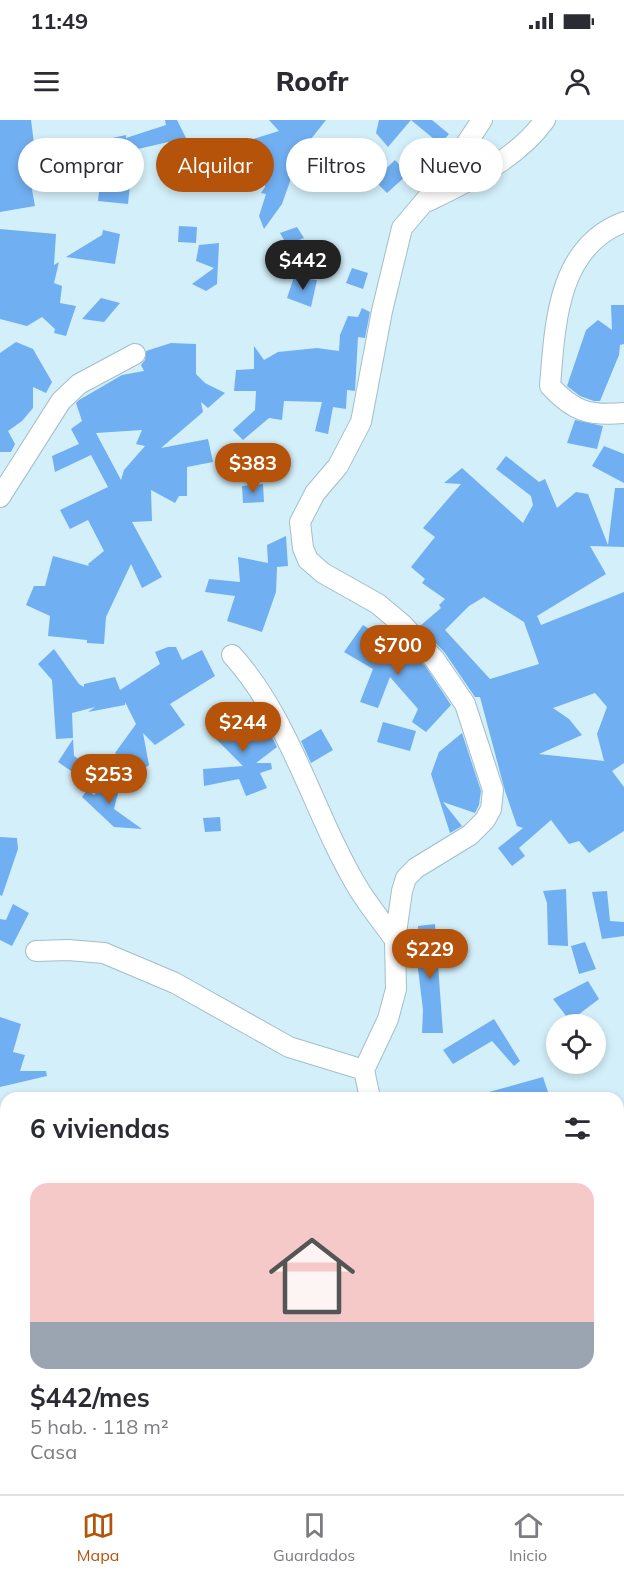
<!DOCTYPE html>
<html lang="es">
<head>
<meta charset="utf-8">
<style>
  body { margin:0; font-family:Mulish,sans-serif; background:#f7f7f7; color:#2b2b33; height:100vh; display:flex; flex-direction:column; font-size:22px; white-space:nowrap }
  * { box-sizing:border-box; margin:0 }
  p { font-size:20px; color:#7c7c81 }
  .icon { flex:none; width:33px; height:33px; fill:none; stroke:currentColor; stroke-width:2; stroke-linecap:round; stroke-linejoin:round }
  .map { position:relative; flex:1; overflow:hidden }
  .details { position:absolute; left:0px; top:972px; width:624px; height:402px; display:flex; flex-direction:column; background:#fff; border-radius:18px 18px 0 0; box-shadow:0 3px 9px #0003 }
  .details>* { flex:none }
  .hud { position:absolute; left:18px; top:18px; width:588px; height:54px; display:flex; gap:12px }
  .controls { position:absolute; left:546px; top:894px; display:grid; gap:12px }
  .controls a { display:grid; place-items:center; width:60px; height:60px; border-radius:50%; background:#fff; box-shadow:0 3px 9px #0003; font-size:30px }
  .price { position:absolute; translate:-50% -51px; padding:0 14px; border-radius:21px; background:#b45309; color:#fff; font-size:20px; line-height:39px; filter:drop-shadow(0 2px 3px #0008) }
  .price::after { content:''; position:absolute; left:50%; top:36px; width:18px; height:14px; margin-left:-9px; background:inherit; clip-path:polygon(0 0,100% 0,50% 100%) }
  .price.current { background:#222; color:#fff }
  ul { padding:0; list-style:none }
  li { display:grid; align-content:center; gap:12px; height:318px; padding:0 30px }
  li span { display:grid; place-items:center; height:186px; border-radius:18px; color:#555 }
  li>.icon { margin-inline-start:auto }
  span .icon { width:108px; height:108px; fill:#fffc; stroke-width:1 }
  li b { font-size:26px }
  h2 { display:flex; justify-content:space-between; align-items:center; height:72px; padding:0 30px; font-size:26px }
  .tag { padding:0 21px; border-radius:27px; background:#fff; box-shadow:0 3px 9px #0003; font-size:21px; line-height:54px }
  .tag.current { background:#b45309; color:#fff }
  .status { display:flex; justify-content:space-between; align-items:center; height:42px; padding:0 30px; background:#fff; direction:ltr }
  .status svg { height:16px; fill:currentColor }
  header { display:flex; justify-content:space-between; align-items:center; height:78px; padding:0 30px; background:#fff; font-size:27px; font-weight:800 }
  .menu { display:flex; justify-content:space-around; align-items:center; height:84px; border-top:2px solid #e1e1e2; background:#fff; font-size:16px; color:#7c7c81 }
  .menu a { display:grid; justify-items:center; gap:3px }
  .menu .current { color:#b45309 }
  .map>svg:first-child { display:block }
  .building { fill:#70aff1; fill-rule:evenodd }
  .lines { fill:none; stroke-linecap:round; stroke-linejoin:round }
  .minor-casing { stroke:#a3bec7; stroke-width:22 }
  .minor { stroke:#fff; stroke-width:20 }
</style>
</head>
<body>
<div class="status"><b>11:49</b><svg viewBox="0 0 49 12"><path d="M0 12V9h3v3zM5 12V6h3v6zM10 12V3h3v9zM15 12V0h3v12zM26 1h20v11H26zM47 4h2v5h-2z"/></svg></div>
<header><svg class="icon" aria-label="menu" viewBox="0 0 24 24"><path d="M4 6h16M4 12h16M4 18h16"/></svg>Roofr<svg class="icon" aria-label="person" viewBox="0 0 24 24"><circle cx="12" cy="8" r="4"/><path d="M4 21q1-7 8-7t8 7"/></svg></header>
<div class="map">
<svg width="624" height="1374" viewBox="0 0 624 1374">
  <rect width="100%" height="100%" fill="#d3eff9"/>
  <path class="building" d="M0,0H31L37,47L18,49L30,59L35,86L0,92Z
    M165,0H177L186,18L129,31L132,44L128,84L98,81L101,53L123,56L112,35L97,38L94,29L106,25L103,20L126,15V18L166,5Z
    M269,0H326L307,24L311,31L310,50H294L282,84L264,109L259,96L266,74L261,73L265,67L262,42H244V22L279,11Z
    M379,0H432L449,14L440,24L411,0L388,27L376,13Z
    M395,40L408,54L387,73L374,60Z
    M179,106L197,107L196,123L178,122Z
    M297,107L304,118L287,125L280,113Z
    M0,109L56,114L54,145L59,142L54,163L62,166L60,183L76,186L66,216L54,213L55,209L42,197L27,206L0,199Z
    M103,110L120,114L115,144L66,137L102,115Z
    M219,123L217,164L206,171L192,164L214,148L196,141L199,125Z
    M352,148L368,153L363,169L346,163Z
    M294,157L317,160L311,187L287,178Z
    M101,178L120,183L104,202L82,199Z
    M611,185H624V224L620,225L619,235L600,281H594L580,276L567,266L586,210L598,200L612,210Z
    M362,188L370,192L365,218L358,217L355,271L347,270L346,289L333,287L328,314L315,311L322,282L284,281L282,300L269,298L243,320L233,310L255,290L256,271H234L236,250L254,249V226L264,240L278,232L317,228L339,231L340,215L348,196L358,197Z
    M16,222L33,229L52,262L46,273L33,267V288L22,301L8,311L15,324L11,332H0V233Z
    M171,223L196,224V254L205,263L225,273L208,288L201,282L203,292L161,328L208,319L213,342L187,347V376H179L175,383L151,370L152,401L132,402L162,457L142,468L131,444L106,497L104,524L87,523V520L48,516L50,496L26,485L34,466H45L53,436L89,446L88,444L104,431L88,400L70,409L60,390L108,367L91,335L55,352L52,336L79,324L71,309L82,301L76,283L79,280L122,255L144,251L141,245L145,240L146,231ZM142,310L136,324L145,326L124,350L121,360L96,313Z
    M575,300L603,306L597,329L567,323Z
    M604,326L624,334V363L592,346Z
    M506,336L539,362L545,359L557,388L576,372L588,374L608,425L615,368H624V427L590,426L606,454L537,496L541,505L624,472V643L612,651L624,667V711L589,733L579,721L569,724L551,700L519,728L525,736L512,746L498,728L523,708L517,706L505,671L480,577H475L445,533L420,506L441,488L439,485L445,479L422,463L425,459L411,447L435,417L423,408L461,364L444,363L462,348L523,403L533,385L531,376L496,349ZM484,477L524,502L539,544L490,559L445,510L469,486ZM595,573L607,587L597,614L604,641L539,634L582,615L569,599L553,588Z
    M263,364L264,382L243,383L242,366Z
    M286,416L288,446L277,447L276,472L262,512L227,501L235,476L205,472L209,459L240,462L238,437L268,443L267,425Z
    M363,505L396,526L401,521L426,547L451,585L426,612L412,602L418,589L390,557L378,588L360,582L373,549L344,532Z
    M168,527H176L182,540L202,530L215,556L170,584L185,605L155,625L143,613L149,645L141,651L115,633L136,604L125,582V585L88,592L95,587L72,593L73,618L56,619L52,560L38,544L54,529L79,564L84,567V564L115,557L120,570L160,544L155,532Z
    M243,584L259,611L266,605L277,627L256,643H271L272,649L260,653L267,668L246,676L239,659L204,666L203,649L243,646L212,615Z
    M383,602L416,611L410,631L377,622Z
    M321,609L333,630L311,643L301,621Z
    M462,613L481,671L479,685L475,693L443,682L462,706L450,713L431,654L439,632Z
    M73,619L74,636L85,643L77,655L58,642Z
    M107,661L120,665L114,689L142,709L114,707L82,677L87,670L94,675Z
    M220,697L221,711L205,712L203,698Z
    M0,717L17,718L18,729L2,776L0,775Z
    M566,769L568,826L548,825L547,783L543,771Z
    M607,771L610,801L624,802V816L602,819L592,772Z
    M13,784L29,793L12,826L0,820V799L6,800Z
    M435,804L443,913H422L423,890L416,832L419,831L418,806Z
    M585,822L596,849L579,854L571,826Z
    M588,861L599,879L570,901L553,879Z
    M0,897L21,904L13,932L25,935L20,951H46L47,956L0,967Z
    M494,899L520,941L514,946L492,921L453,944L443,930Z
    M543,957L550,978H479L478,975Z"/>
  <g class="lines">
    <g class="minor-casing">
      <path id="minor" d="M428,81C471,60 517,39 545,0
        M624,102C557,127 555,205 550,266C574,292 589,296 624,293
        M0,377L61,281L79,264L135,234
        M232,535C291,600 313,693 358,768C369,786 383,803 395,820
        M36,831L68,830L104,833L175,863L289,927L364,950
        M370,978L364,950L388,899L396,869L395,820L402,771L406,758L416,748L470,715L485,700L491,689L493,670L465,584L435,540L403,505L378,484L323,453L308,440L303,428L300,402L315,373L338,346L361,302L382,191L402,108L440,63L482,0
        M0,1207L6,1217
        M540,1368L542,1374
        M12,1374L19,1368"/>
    </g>
    <use href="#minor" class="minor"/>
  </g>
</svg>
<div class="controls">
<a><svg class="icon" aria-label="locate" viewBox="0 0 24 24"><circle cx="12" cy="12" r="6"/><path d="M12 2v4M12 18v4M2 12h4M18 12h4"/></svg></a>
</div>
<b class="price current" style="left:303px;top:171px">$442</b>
<b class="price" style="left:253px;top:374px">$383</b>
<b class="price" style="left:398px;top:556px">$700</b>
<b class="price" style="left:243px;top:633px">$244</b>
<b class="price" style="left:109px;top:685px">$253</b>
<b class="price" style="left:430px;top:860px">$229</b>
<div class="hud">
<a class="tag">Comprar</a>
<a class="tag current">Alquilar</a>
<a class="tag">Filtros</a>
<a class="tag">Nuevo</a>
</div>
<section class="details">
<h2>6 viviendas<svg class="icon" aria-label="filters" viewBox="0 0 24 24"><path d="M4 7h16M4 17h16"/><circle cx="9" cy="7" r="2"/><circle cx="15" cy="17" r="2"/></svg></h2>
<ul>
<li><span style="background:linear-gradient(#f6c9c9 75%,#9aa5b1 0)"><svg class="icon" aria-label="home" viewBox="0 0 24 24"><path d="M3 11l9-7 9 7M6 9v11h12V9"/></svg></span><div><b>$442/mes</b><p>5 hab. · 118 m²</p><p>Casa</p></div></li>
</ul>
</section>
</div>
<nav class="menu">
<a class="current"><svg class="icon" aria-label="map" viewBox="0 0 24 24"><path d="M3 6l6-2 6 2 6-2v14l-6 2-6-2-6 2zM9 4v14M15 6v14"/></svg>Mapa</a>
<a><svg class="icon" aria-label="saved" viewBox="0 0 24 24"><path d="M7 4h10v16l-5-4-5 4z"/></svg>Guardados</a>
<a><svg class="icon" aria-label="home" viewBox="0 0 24 24"><path d="M3 11l9-7 9 7M6 9v11h12V9"/></svg>Inicio</a>
</nav>
</body>
</html>
